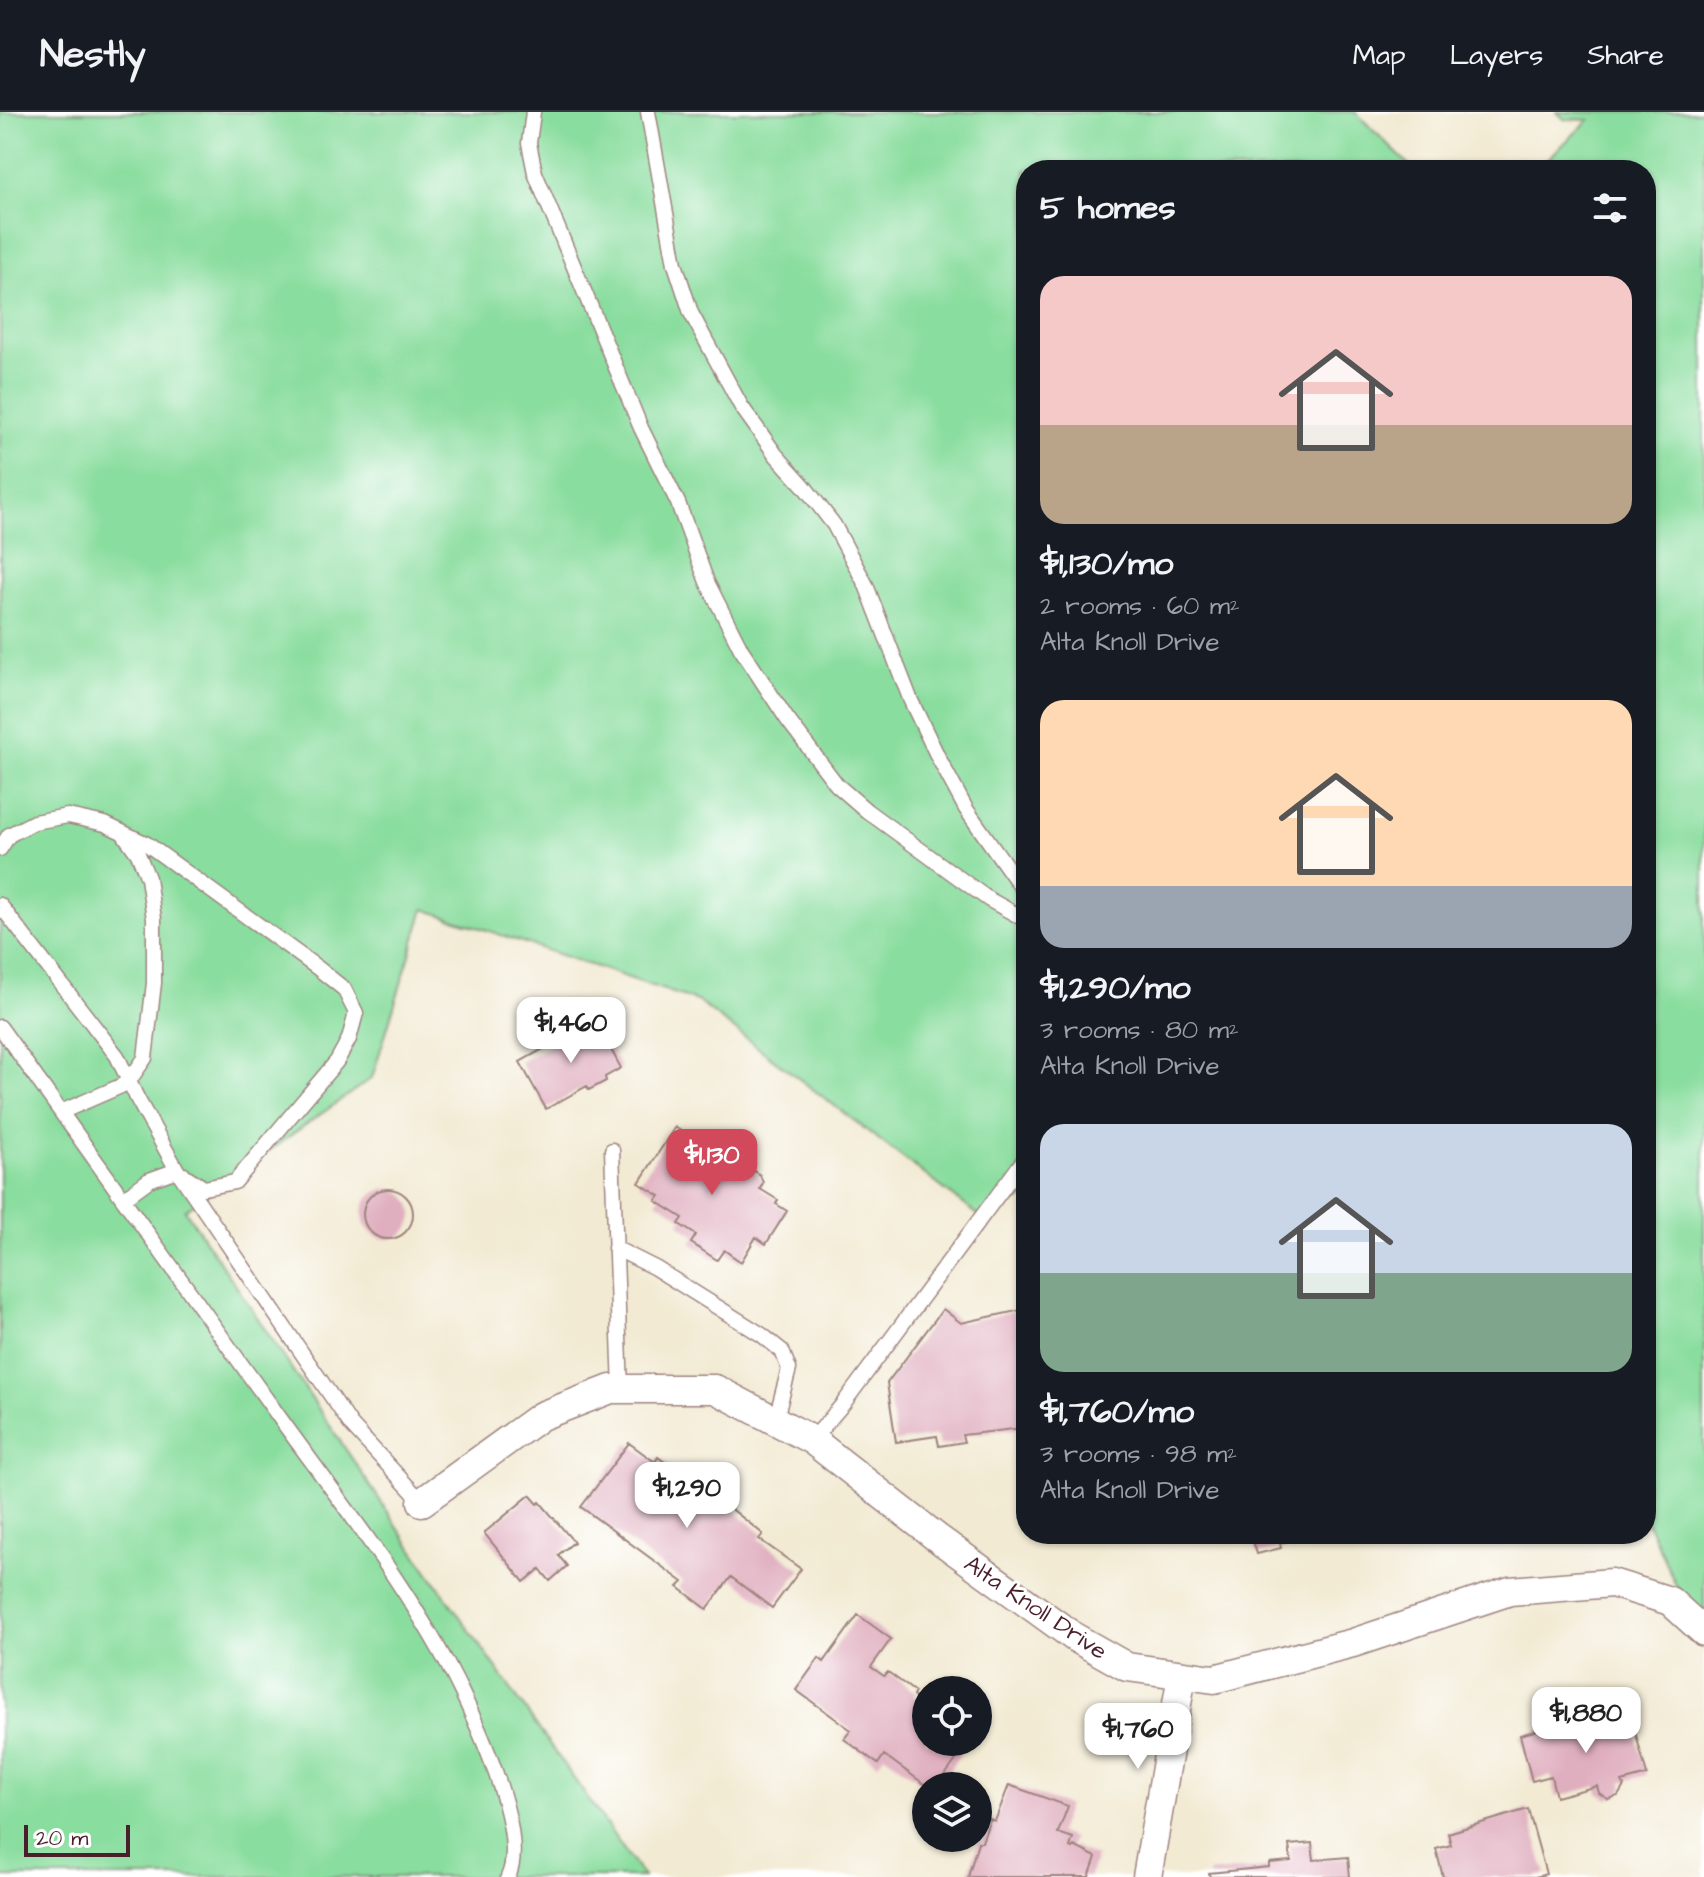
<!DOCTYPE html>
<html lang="en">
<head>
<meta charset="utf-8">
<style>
  body { margin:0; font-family:"Architects Daughter",sans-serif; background:#242831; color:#f1f3f6; height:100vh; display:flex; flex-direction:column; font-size:30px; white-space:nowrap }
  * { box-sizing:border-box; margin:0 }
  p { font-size:26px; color:#9ea1a6 }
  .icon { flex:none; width:44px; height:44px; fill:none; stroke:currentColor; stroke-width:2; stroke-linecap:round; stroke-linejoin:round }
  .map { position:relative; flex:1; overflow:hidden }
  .side { position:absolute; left:1016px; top:48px; width:640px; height:1384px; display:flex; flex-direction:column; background:#171b24; border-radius:32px; box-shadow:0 2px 6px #0004 }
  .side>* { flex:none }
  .tools { position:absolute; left:912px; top:1564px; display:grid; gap:16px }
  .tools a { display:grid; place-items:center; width:80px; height:80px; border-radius:50%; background:#171b24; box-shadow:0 2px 6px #0004; font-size:40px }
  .scale { position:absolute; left:24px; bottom:20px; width:106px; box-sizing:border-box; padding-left:8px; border:4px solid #4a1f2b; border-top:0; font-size:22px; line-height:28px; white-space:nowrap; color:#4a1f2b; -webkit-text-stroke:6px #fff; paint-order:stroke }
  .price { position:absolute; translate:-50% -68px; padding:0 18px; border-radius:16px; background:#fff; color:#222; font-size:26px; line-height:52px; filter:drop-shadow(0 2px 4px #0008) }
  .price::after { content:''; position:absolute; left:50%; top:48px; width:24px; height:18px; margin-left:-12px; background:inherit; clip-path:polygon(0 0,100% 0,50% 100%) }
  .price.active { background:#d1495b; color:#fff }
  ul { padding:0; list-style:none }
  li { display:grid; align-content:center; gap:16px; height:424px; padding:0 24px }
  li span { display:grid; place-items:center; height:248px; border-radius:24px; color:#555 }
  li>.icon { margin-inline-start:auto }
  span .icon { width:144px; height:144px; fill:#fffc; stroke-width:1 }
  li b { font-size:34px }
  h2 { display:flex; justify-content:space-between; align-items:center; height:96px; padding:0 24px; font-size:34px }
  header { display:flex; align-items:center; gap:48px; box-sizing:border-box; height:112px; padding:0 40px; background:#171b24; border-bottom:2px solid #363941 }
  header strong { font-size:38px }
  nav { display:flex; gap:44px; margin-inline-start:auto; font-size:28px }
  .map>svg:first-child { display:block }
  .green { fill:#89dd9e; stroke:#6a7e64; stroke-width:2 }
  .building { fill:#e0afbf }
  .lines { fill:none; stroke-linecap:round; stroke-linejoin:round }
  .service-casing { stroke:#9e847f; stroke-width:17 }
  .minor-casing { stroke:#9e847f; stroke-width:31 }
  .service { stroke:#fff; stroke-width:14 }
  .minor { stroke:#fff; stroke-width:28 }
  .labels { text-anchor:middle; stroke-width:6; stroke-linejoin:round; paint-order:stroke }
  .street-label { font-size:24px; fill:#4a1f2b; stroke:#fff }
</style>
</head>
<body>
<header>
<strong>Nestly</strong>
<nav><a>Map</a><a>Layers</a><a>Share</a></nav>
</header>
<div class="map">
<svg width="1704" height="1765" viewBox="0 0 1704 1765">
  <rect width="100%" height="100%" fill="#fff"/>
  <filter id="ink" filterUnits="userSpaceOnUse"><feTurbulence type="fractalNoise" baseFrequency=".0125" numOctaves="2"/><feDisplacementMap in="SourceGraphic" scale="16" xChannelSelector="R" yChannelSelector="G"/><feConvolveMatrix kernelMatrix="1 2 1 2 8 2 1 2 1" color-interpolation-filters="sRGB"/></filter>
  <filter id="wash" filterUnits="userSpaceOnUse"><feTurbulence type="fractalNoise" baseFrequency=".006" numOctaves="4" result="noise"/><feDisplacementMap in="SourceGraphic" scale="32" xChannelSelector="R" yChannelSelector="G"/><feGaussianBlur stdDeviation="1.8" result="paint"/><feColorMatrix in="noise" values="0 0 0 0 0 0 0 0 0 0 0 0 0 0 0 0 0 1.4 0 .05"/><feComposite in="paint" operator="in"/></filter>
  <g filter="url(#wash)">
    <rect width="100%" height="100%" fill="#f2ead3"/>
    <path class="green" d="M0,0H1355L1414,58H1026V1085L982,1106L697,889L424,797L372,966L185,1098L418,1445L643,1765H0Z
      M1557,0H1704V1534L1646,1408V58H1536L1589,8L1564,7Z"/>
    <g id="blocks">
      <path class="building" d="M595,908L621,956L605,965L606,969L589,978L587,974L546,997L520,950Z
        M675,1015L738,1058L748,1054L760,1063L763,1071L760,1077L778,1088L776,1092L787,1099L766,1132L756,1125L741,1150L724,1138L717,1148L691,1131L696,1123L679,1112L683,1106L656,1089L660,1084L639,1071Z
        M363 1102a25 25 0 1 1 50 0a25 25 0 1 1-50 0Z
        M943,1197L961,1211L1026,1197V1313L1022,1314L1023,1316L962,1323L964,1330L939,1334L937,1324L896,1330L887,1271Z
        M629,1331L655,1350L658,1345L700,1376L707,1366L725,1380L719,1387L763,1422L759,1427L801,1457L772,1496L731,1465L707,1497L678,1475L683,1470L581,1395Z
        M530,1383L538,1392L540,1390L574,1430L558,1443L567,1454L550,1469L540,1457L524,1470L484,1421Z
        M1251,1422H1296L1297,1427L1280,1431L1281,1436L1257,1442Z
        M858,1503L891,1527L871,1555L884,1564L888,1560L915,1580L913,1584L919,1589L923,1583L926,1585V1630H969L937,1674H927L884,1643L878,1652L844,1627L851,1618L796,1578L819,1546L824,1550Z
        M1602,1599L1605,1607L1630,1601L1647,1663L1622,1670L1624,1674L1618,1684L1608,1687L1599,1681L1597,1674L1556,1685L1551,1664L1532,1669L1520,1623L1564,1611L1566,1618L1580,1614L1578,1606Z
        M1009,1673L1068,1694L1058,1721L1073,1726L1070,1735L1073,1736L1074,1734L1096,1745L1089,1765H968L978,1730H982L990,1707L995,1709Z
        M1528,1697L1546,1762L1535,1765H1443L1436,1737L1451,1733L1448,1721Z
        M1312,1731L1314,1748L1348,1745L1350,1765H1210L1209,1761L1269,1755V1751L1291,1749L1289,1733Z"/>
    </g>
  </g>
  <g filter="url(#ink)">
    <use href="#blocks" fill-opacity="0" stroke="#9e847f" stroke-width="2"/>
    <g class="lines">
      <g class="service-casing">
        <path id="service" d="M533,0L529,31L535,61L641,316L678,391L707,470L741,537L787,607L837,673L867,699L988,787L1026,808
          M648,0L675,152L691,201L741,294L776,343L804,374L834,413L866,473L911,589L938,645L966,697L1026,782
          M0,737L9,723L34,710L68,704L105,712L147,732L319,857L344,877L356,901L349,927L337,949L235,1070L204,1076L184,1063
          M0,793L117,944L138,988L177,1058L351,1313L422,1390
          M0,915C94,1046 188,1177 282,1309C345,1396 416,1485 462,1581C481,1621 528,1724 508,1765
          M61,1000L121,974L129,969L145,946L154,871V807L148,766L138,742L125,724
          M612,1038L621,1277
          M123,1087L149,1068L177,1058
          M615,1136L655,1156L762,1223L782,1239L789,1257L775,1310
          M812,1328L843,1292L1026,1045"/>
      </g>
      <g class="minor-casing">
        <path id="minor" d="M422,1390L541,1304L611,1277H715L812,1328L936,1425L1074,1525L1127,1555L1214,1567L1353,1531L1510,1479L1612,1471L1670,1489L1704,1520
          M1147,1765L1182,1563"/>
      </g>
      <use href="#service" class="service"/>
      <use href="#minor" class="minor"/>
    </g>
  </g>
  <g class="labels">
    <g class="street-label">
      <text transform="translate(1036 1495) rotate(34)" y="8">Alta Knoll Drive</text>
    </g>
  </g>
</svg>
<div class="tools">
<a><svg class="icon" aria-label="locate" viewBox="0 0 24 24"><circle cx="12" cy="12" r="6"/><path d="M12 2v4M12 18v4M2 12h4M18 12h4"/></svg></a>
<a><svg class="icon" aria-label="layers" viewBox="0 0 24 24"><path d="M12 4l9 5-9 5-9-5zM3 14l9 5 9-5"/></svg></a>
</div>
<div class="scale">20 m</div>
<b class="price" style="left:571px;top:953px">$1,460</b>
<b class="price active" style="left:712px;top:1085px">$1,130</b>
<b class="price" style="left:687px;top:1418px">$1,290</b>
<b class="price" style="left:1586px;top:1643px">$1,880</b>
<b class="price" style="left:1138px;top:1659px">$1,760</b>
<section class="side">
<h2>5 homes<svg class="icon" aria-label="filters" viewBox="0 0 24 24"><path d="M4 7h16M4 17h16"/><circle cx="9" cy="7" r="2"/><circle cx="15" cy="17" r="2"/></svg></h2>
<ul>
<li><span style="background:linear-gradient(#f6c9c9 60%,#b9a48a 0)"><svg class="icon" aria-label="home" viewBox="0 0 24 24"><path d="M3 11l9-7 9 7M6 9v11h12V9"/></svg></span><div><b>$1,130/mo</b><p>2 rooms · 60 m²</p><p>Alta Knoll Drive</p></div></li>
<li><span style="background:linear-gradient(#ffd9b3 75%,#9aa5b1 0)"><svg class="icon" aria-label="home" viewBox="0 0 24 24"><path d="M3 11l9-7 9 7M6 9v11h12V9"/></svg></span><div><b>$1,290/mo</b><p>3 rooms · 80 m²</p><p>Alta Knoll Drive</p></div></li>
<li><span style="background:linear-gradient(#c9d6e8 60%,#7fa58c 0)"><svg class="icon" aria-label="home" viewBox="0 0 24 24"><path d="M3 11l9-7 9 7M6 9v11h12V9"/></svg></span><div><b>$1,760/mo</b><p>3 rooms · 98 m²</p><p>Alta Knoll Drive</p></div></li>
</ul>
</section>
</div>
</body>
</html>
